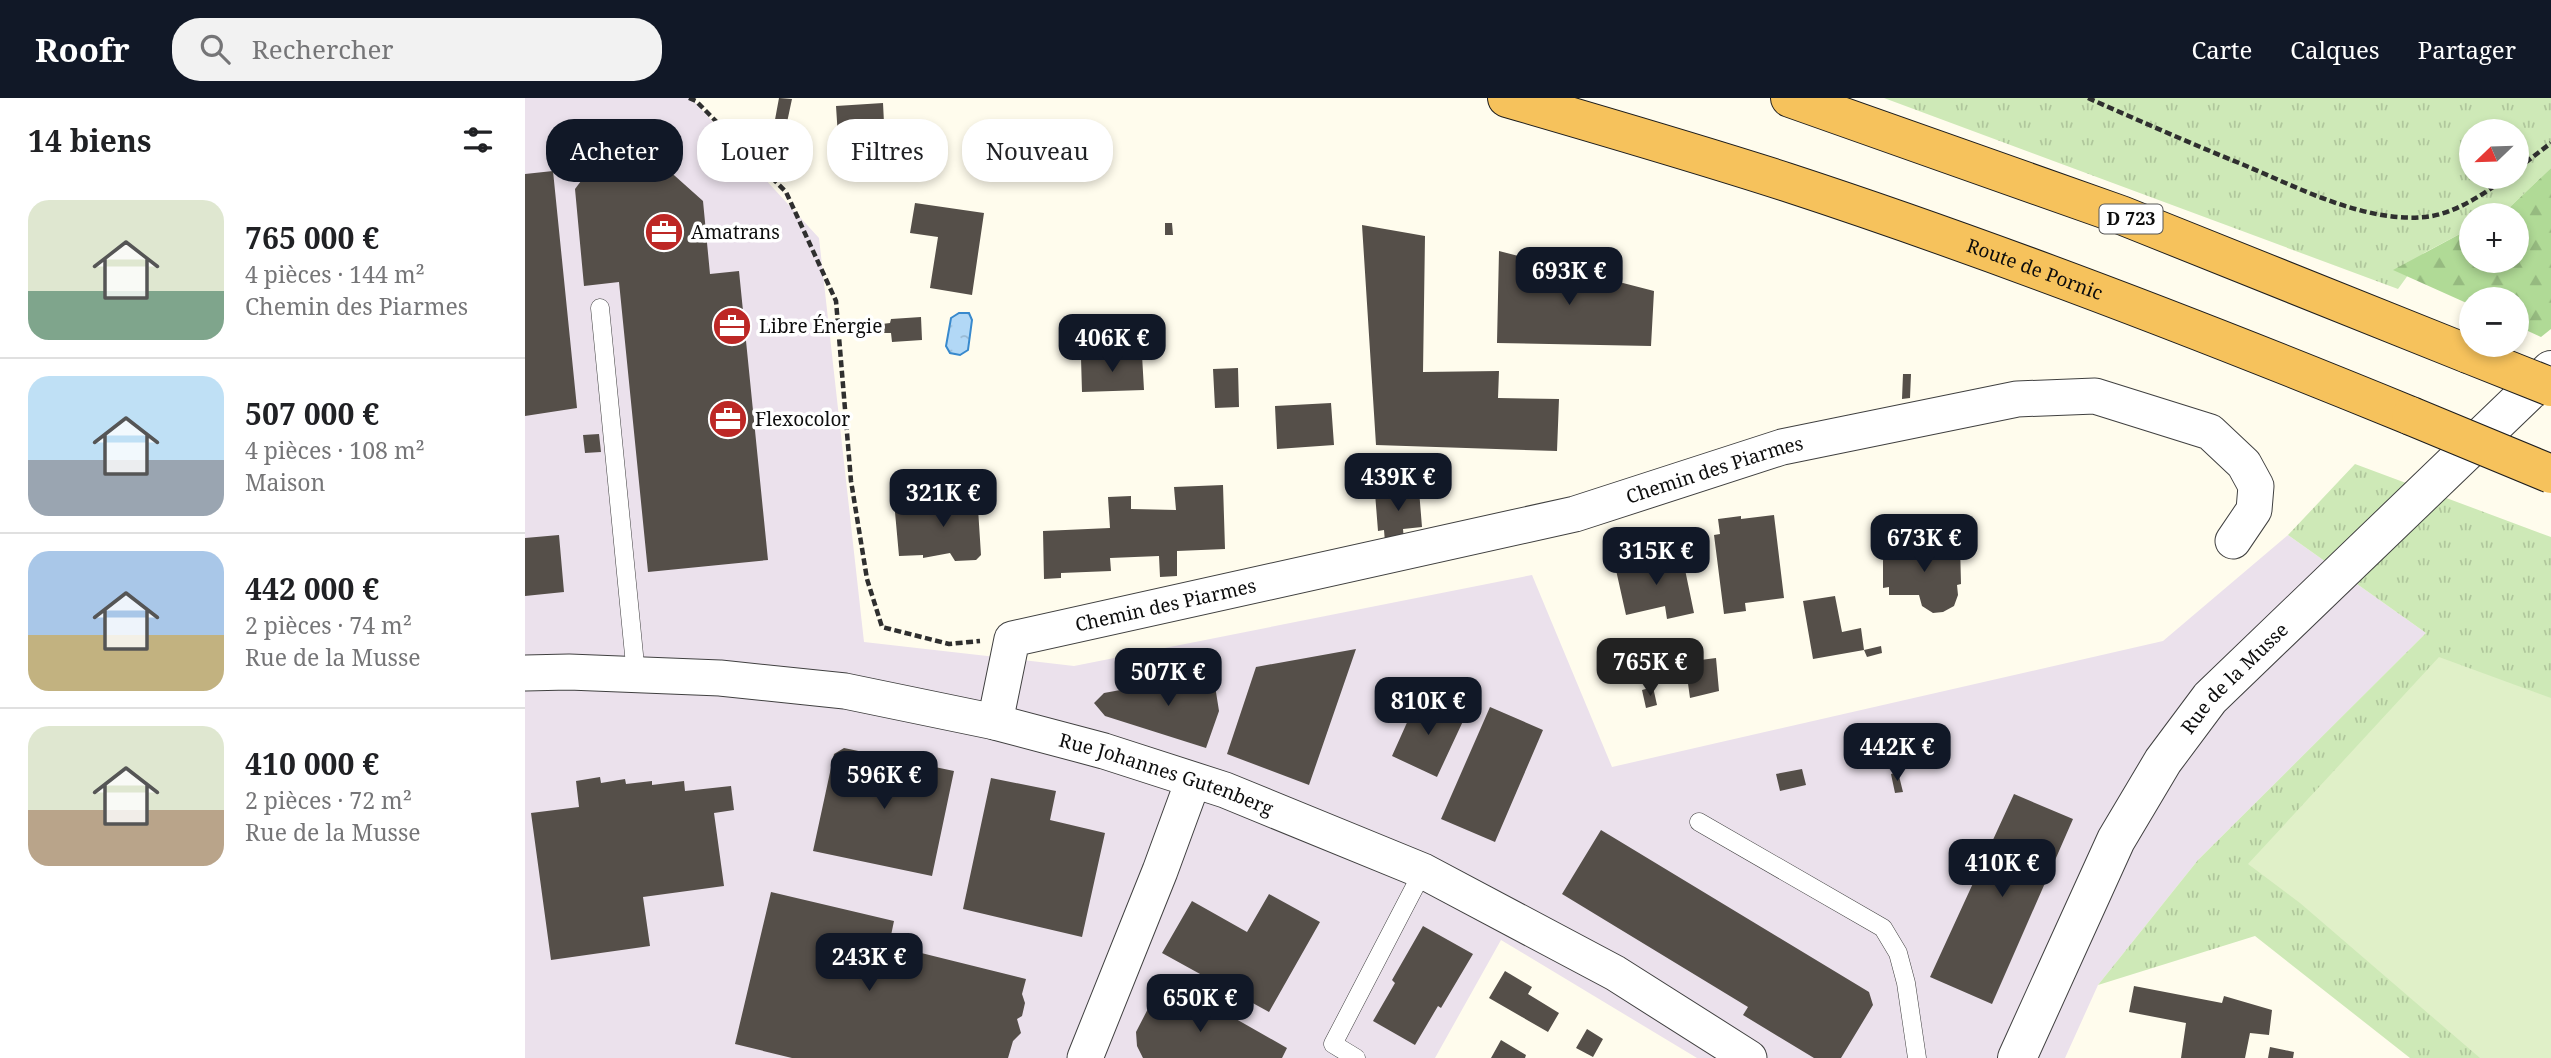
<!DOCTYPE html>
<html lang="fr">
<head>
<meta charset="utf-8">
<style>
  body { margin:0; font-family:"Noto Serif",serif; background:#f2f2f2; color:#202124; height:100vh; display:flex; flex-direction:column; font-size:26px; white-space:nowrap }
  * { box-sizing:border-box; margin:0 }
  p { font-size:23px; color:#757577 }
  .icon { flex:none; width:38px; height:38px; fill:none; stroke:currentColor; stroke-width:2; stroke-linecap:round; stroke-linejoin:round }
  .map { position:relative; flex:1; overflow:hidden }
  .side { display:flex; flex-direction:column; background:#fff; width:525px }
  .side>* { flex:none }
  .guide { position:absolute; left:21px; top:21px; width:665px; height:63px; display:flex; gap:14px }
  .needle { width:46px; rotate:247deg }
  .buttons { position:absolute; left:1934px; top:21px; display:grid; gap:14px }
  .buttons a { display:grid; place-items:center; width:70px; height:70px; border-radius:50%; background:#fff; box-shadow:0 4px 10px #0003; font-size:35px }
  .price { position:absolute; translate:-50% -60px; padding:0 16px; border-radius:14px; background:#111827; color:#fff; font-size:23px; line-height:46px; filter:drop-shadow(0 2px 4px #0008) }
  .price::after { content:''; position:absolute; left:50%; top:42px; width:21px; height:16px; margin-left:-10px; background:inherit; clip-path:polygon(0 0,100% 0,50% 100%) }
  .price.current { background:#222; color:#fff }
  ul { padding:0; list-style:none }
  li { display:flex; align-items:center; gap:21px; height:175px; padding:0 28px }
  li+li { border-top:2px solid #e0e0e0 }
  li span { display:grid; place-items:center; flex:none; width:196px; height:140px; border-radius:21px; color:#555 }
  li>.icon { margin-inline-start:auto }
  span .icon { width:84px; height:84px; fill:#fffc; stroke-width:1 }
  li b { font-size:30px }
  h2 { display:flex; justify-content:space-between; align-items:center; height:84px; padding:0 28px; font-size:30px }
  .tag { padding:0 24px; border-radius:28px; background:#fff; box-shadow:0 4px 10px #0003; font-size:24px; line-height:63px }
  .tag.current { background:#111827; color:#fff }
  header { display:flex; align-items:center; gap:42px; box-sizing:border-box; height:98px; padding:0 35px; background:#111827; color:#fff }
  header strong { font-size:33px }
  nav { display:flex; gap:38px; margin-inline-start:auto; font-size:24px }
  .search { width:490px; height:63px; background:#f2f2f2; display:flex; align-items:center; gap:18px; box-sizing:border-box; padding:0 24px; border-radius:28px; color:#757577; font-size:26px }
  main { display:flex; flex:1; min-height:0 }
  .map>svg:first-child { display:block }
  .industrial { fill:#ebe1ec }
  .grass { fill:url(#grass-tufts); fill-rule:evenodd }
  .forest { fill:url(#forest-firs) }
  .pitch { fill:#e0f0c8 }
  .water { fill:url(#water-ripples); stroke:#3889cd; stroke-width:2 }
  .building { fill:#554f49 }
  .lines { fill:none; stroke-linecap:round; stroke-linejoin:round }
  .service-casing { stroke:#404040; stroke-width:19 }
  .minor-casing { stroke:#404040; stroke-width:37 }
  .tertiary-casing { stroke:#404040; stroke-width:40 }
  .trunk-casing { stroke:#1e1e1e; stroke-width:40 }
  .path { stroke:#2f2f2f; stroke-width:4.5; stroke-dasharray:7 3.5; stroke-linecap:butt }
  .service { stroke:#fff; stroke-width:18 }
  .minor { stroke:#fff; stroke-width:35 }
  .tertiary { stroke:#fff; stroke-width:38 }
  .trunk { stroke:#f6c25c; stroke-width:38 }
  .trunk-bridge-casing { stroke:#1e1e1e; stroke-width:40; stroke-linecap:butt }
  .trunk-bridge { stroke:#f6c25c; stroke-width:38 }
  .labels { text-anchor:middle; stroke-width:7; stroke-linejoin:round; paint-order:stroke }
  .shield { fill:#fff; stroke:#565656; stroke-width:2 }
  .shield-label { font-size:18px; font-weight:bold; fill:#0d0d0d }
  .poi-label { font-size:19px; fill:#0d0d0d; stroke:#fff; text-anchor:start }
  .street-label { font-size:19px; fill:#0d0d0d; stroke:#fff }
</style>
</head>
<body>
<header>
<strong>Roofr</strong>
<div class="search"><svg class="icon" aria-label="search" viewBox="0 0 24 24"><circle cx="10" cy="10" r="6"/><path d="M15 15l6 6"/></svg>Rechercher</div>
<nav><a>Carte</a><a>Calques</a><a>Partager</a></nav>
</header>
<main>
<section class="side">
<h2>14 biens<svg class="icon" aria-label="filters" viewBox="0 0 24 24"><path d="M4 7h16M4 17h16"/><circle cx="9" cy="7" r="2"/><circle cx="15" cy="17" r="2"/></svg></h2>
<ul>
<li><span style="background:linear-gradient(#dfe7d0 65%,#7fa58c 0)"><svg class="icon" aria-label="home" viewBox="0 0 24 24"><path d="M3 11l9-7 9 7M6 9v11h12V9"/></svg></span><div><b>765 000 €</b><p>4 pièces · 144 m²</p><p>Chemin des Piarmes</p></div></li>
<li><span style="background:linear-gradient(#bfe0f5 60%,#9aa5b1 0)"><svg class="icon" aria-label="home" viewBox="0 0 24 24"><path d="M3 11l9-7 9 7M6 9v11h12V9"/></svg></span><div><b>507 000 €</b><p>4 pièces · 108 m²</p><p>Maison</p></div></li>
<li><span style="background:linear-gradient(#a9c7e8 60%,#c2b280 0)"><svg class="icon" aria-label="home" viewBox="0 0 24 24"><path d="M3 11l9-7 9 7M6 9v11h12V9"/></svg></span><div><b>442 000 €</b><p>2 pièces · 74 m²</p><p>Rue de la Musse</p></div></li>
<li><span style="background:linear-gradient(#dfe7d0 60%,#b9a48a 0)"><svg class="icon" aria-label="home" viewBox="0 0 24 24"><path d="M3 11l9-7 9 7M6 9v11h12V9"/></svg></span><div><b>410 000 €</b><p>2 pièces · 72 m²</p><p>Rue de la Musse</p></div></li>
</ul>
</section>
<div class="map">
<svg width="2026" height="960" viewBox="0 0 2026 960">
  <defs>
    <pattern id="grass-tufts" width="24" height="20" patternUnits="userSpaceOnUse" patternTransform="scale(1.75)"><rect width="24" height="20" fill="#cee9b7"/><path d="M3 7l-1-3M5 7V3M7 7l1-3M15 17l-1-3M17 17v-4M19 17l1-3" fill="none" stroke="#b0c79c"/></pattern>
    <pattern id="forest-firs" width="22" height="20" patternUnits="userSpaceOnUse" patternTransform="scale(1.75)"><rect width="22" height="20" fill="#b0da96"/><path d="M5 1l3.5 6h-7zM16 11l3.5 6h-7z" fill="#96ba80"/></pattern>
    <pattern id="water-ripples" width="26" height="14" patternUnits="userSpaceOnUse" patternTransform="scale(1.75)"><rect width="26" height="14" fill="#b2d8f6"/><path d="M2 4q2-2 4 0t4 0M15 11q2-2 4 0t4 0" fill="none" stroke="#98b8d2"/></pattern>
  </defs>
  <rect width="100%" height="100%" fill="#fffced"/>
  <path class="industrial" d="M0,0H166L294,140L339,544L549,568L1007,477L1087,669L1638,543L1763,437L1901,535L1673,762L1573,887L1540,960H1172L976,842L910,960H0Z"/>
  <path class="grass" d="M1359,0H2026V70L1985,109L1969,117H1946V130L1899,155L1873,191ZM1946,33H1992V79H1946Z
    M1830,366L2026,439V960H1885L1730,838L1573,887L1673,762L1901,535L1763,437Z"/>
  <path class="forest" d="M2026,70V231L2016,239L1992,228V201H1946V207L1868,172L1946,130V163H1992V117H1969L1985,109Z"/>
  <path class="pitch" d="M1914,559L2026,600V960H1955L1775,805L1723,766Z"/>
  <path class="water" d="M434,215H444L447,222L443,252L435,257L425,255L421,248L426,220Z"/>
  <path class="building" d="M254,0L267,1L261,29L249,27Z
    M358,5L360,45L322,48L321,39H313L311,8Z
    M131,61L178,103L185,176L214,173L243,462L123,474L94,184L59,188L50,91L68,67Z
    M28,73L52,310L0,318V76Z
    M390,105L459,115L447,197L405,190L413,139L385,135Z
    M640,125H647L648,137H640Z
    M837,127L900,138L898,274L974,273L973,300L1034,301L1032,353L851,347Z
    M974,153L1129,193L1126,248L972,245Z
    M396,219L397,242L367,244L366,235H357V226L365,225L366,221Z
    M617,257L619,292L557,294L556,260Z
    M713,270L714,309L690,310L688,271Z
    M1378,276H1386L1385,300L1377,301Z
    M806,305L809,347L752,351L750,308Z
    M74,336L76,354L60,355L58,337Z
    M698,387L700,451L652,453V478L635,479L634,458L585,460L586,473L536,475V480L519,481L518,433L585,430L583,399L606,398V411L651,412L649,389Z
    M428,390H446L452,395L456,457L451,462L430,463L425,455L398,460V457L374,458L370,414L423,412L422,396Z
    M894,392L897,429L878,431L879,442L860,444L859,432L853,433L850,395Z
    M1249,417L1259,500L1220,505L1221,513L1199,516L1189,437L1195,436L1193,421L1216,418V421Z
    M34,437L39,494L0,498V440Z
    M1435,447L1436,486L1432,487L1433,497L1429,508L1418,514L1408,515L1397,508L1394,497H1364V489L1358,490V448Z
    M1127,457L1129,463L1157,457L1169,515L1142,521L1140,508L1101,517L1091,472L1110,468L1111,462L1115,460Z
    M1310,498L1317,534L1336,530L1339,552L1288,561L1278,503Z
    M1356,548L1357,555L1342,559L1339,552Z
    M831,551L784,687L702,656L731,569Z
    M1191,560L1194,593L1165,600L1160,564Z
    M688,575L694,613L681,650L580,618L569,605L579,595Z
    M1128,589L1132,607L1121,610L1117,592Z
    M893,600L939,621L912,679L867,658Z
    M965,609L1018,632L970,744L916,721Z
    M319,650L429,673L407,778L288,753L309,656Z
    M1277,671L1281,687L1255,693L1251,676Z
    M1373,674L1378,694L1370,695L1366,676Z
    M75,679L76,685L100,681L101,686L127,683V687L159,683L160,693L206,688L209,712L189,715L199,788L118,799L125,848L26,862L6,715L54,709L51,683Z
    M466,680L531,693L525,722L580,735L557,839L438,811Z
    M1489,696L1548,721L1467,906L1405,879Z
    M1076,732L1344,894L1348,907L1316,960H1289L1218,917L1223,909L1037,796Z
    M246,794L369,823L364,847L501,881L497,896L500,905L497,918L492,921L496,935L488,943L483,960H267L210,946Z
    M744,796L795,824L744,914L637,855L667,803L722,834Z
    M898,828L948,856L916,910L913,908L890,947L848,923L870,885L867,882Z
    M980,873L1007,889L1003,896L1034,915L1023,934L964,900Z
    M1609,888L1697,905L1699,898L1747,912L1744,937L1725,935L1720,960H1656L1661,925L1604,914Z
    M660,892L762,950L757,960H618L612,948L611,934L627,903L649,914Z
    M1062,931L1078,941L1068,959L1051,950Z
    M976,942L1001,957L1000,960H966Z
    M1745,949L1769,954L1768,960H1743Z"/>
  <g class="lines">
    <g class="service-casing">
      <path id="service" d="M75,210L111,577
        M1174,724L1358,830L1373,855L1381,885L1392,960
        M831,960L808,946L898,773"/>
    </g>
    <g class="minor-casing">
      <g id="minor">
        <path id="s1" d="M0,575L44,574L195,580L320,593L470,624L579,653L700,692L898,773L1090,875L1224,960"/>
        <path id="s2" d="M470,624L487,541L1050,416L1257,349L1492,301L1570,298L1685,334L1719,366L1731,388L1729,412L1708,443"/>
        <path d="M560,960L635,773L668,683"/>
      </g>
    </g>
    <g class="tertiary-casing">
      <g id="tertiary">
        <path id="s3" d="M1492,960L1591,742L1638,663L1685,600L2026,272"/>
      </g>
    </g>
    <g class="trunk-casing">
      <g id="trunk">
        <path id="s4" d="M982,0C1075,27 1168,54 1261,84C1472,153 1681,234 1886,318"/>
        <path d="M1265,0L1596,117L1943,256"/>
      </g>
    </g>
    <path class="path" d="M164,0L171,3L261,94L311,203L326,383L342,481L357,529L424,546L455,543
      M1563,0C1615,23 1667,46 1719,67C1774,90 1846,128 1907,118C1934,113 1960,95 1982,79
      M1992,71L2026,45"/>
    <use href="#service" class="service"/>
    <use href="#minor" class="minor"/>
    <use href="#tertiary" class="tertiary"/>
    <use href="#trunk" class="trunk"/>
    <g class="trunk-bridge-casing">
      <path id="trunk-bridge" d="M1943,256L2026,289
        M1886,318L2026,376"/>
    </g>
    <use href="#trunk-bridge" class="trunk-bridge"/>
  </g>
  <defs>
    <g id="office-disc" transform="scale(2.0125)"><circle r="9.5" fill="#bd2725" stroke="#fff"/><path d="M-6-3h4V-5.5h4V-3h4V5H-6ZM-1-4.5V-3h2v-1.5ZM-6 0V1H6V0Z" fill="#fff"/></g>
  </defs>
  <g fill-rule="evenodd">
    <use href="#office-disc" x="139" y="134"/>
    <use href="#office-disc" x="207" y="228"/>
    <use href="#office-disc" x="203" y="321"/>
  </g>
  <g class="labels">
    <rect class="shield" x="1574.5" y="106.5" width="63" height="29" rx="5"/>
    <g class="shield-label">
      <text x="1606" y="127">D 723</text>
    </g>
    <g class="poi-label">
      <text x="166" y="141">Amatrans</text>
      <text x="234" y="235">Libre Énergie</text>
      <text x="230" y="328">Flexocolor</text>
    </g>
    <g class="street-label">
      <text dy="7" stroke="none"><textPath href="#s4" startOffset="555">Route de Pornic</textPath></text>
      <text dy="7" stroke="none"><textPath href="#s2" startOffset="808">Chemin des Piarmes</textPath></text>
      <text dy="7" stroke="none"><textPath href="#s2" startOffset="242">Chemin des Piarmes</textPath></text>
      <text dy="7" stroke="none"><textPath href="#s3" startOffset="441">Rue de la Musse</textPath></text>
      <text dy="7" stroke="none"><textPath href="#s1" startOffset="653">Rue Johannes Gutenberg</textPath></text>
    </g>
  </g>
</svg>
<div class="buttons">
<a><svg class="needle" viewBox="-14 -14 28 28"><path d="M0-13l5 13h-10z" fill="#e53935"/><path d="M0 13l5-13h-10z" fill="#757577"/></svg></a>
<a>+</a>
<a>−</a>
</div>
<b class="price" style="left:1044px;top:209px">693K €</b>
<b class="price" style="left:587px;top:276px">406K €</b>
<b class="price" style="left:873px;top:415px">439K €</b>
<b class="price" style="left:418px;top:431px">321K €</b>
<b class="price" style="left:1399px;top:476px">673K €</b>
<b class="price" style="left:1131px;top:489px">315K €</b>
<b class="price current" style="left:1125px;top:600px">765K €</b>
<b class="price" style="left:643px;top:610px">507K €</b>
<b class="price" style="left:903px;top:639px">810K €</b>
<b class="price" style="left:1372px;top:685px">442K €</b>
<b class="price" style="left:359px;top:713px">596K €</b>
<b class="price" style="left:1477px;top:801px">410K €</b>
<b class="price" style="left:344px;top:895px">243K €</b>
<b class="price" style="left:675px;top:936px">650K €</b>
<div class="guide">
<a class="tag current">Acheter</a>
<a class="tag">Louer</a>
<a class="tag">Filtres</a>
<a class="tag">Nouveau</a>
</div>
</div>
</main>
</body>
</html>
